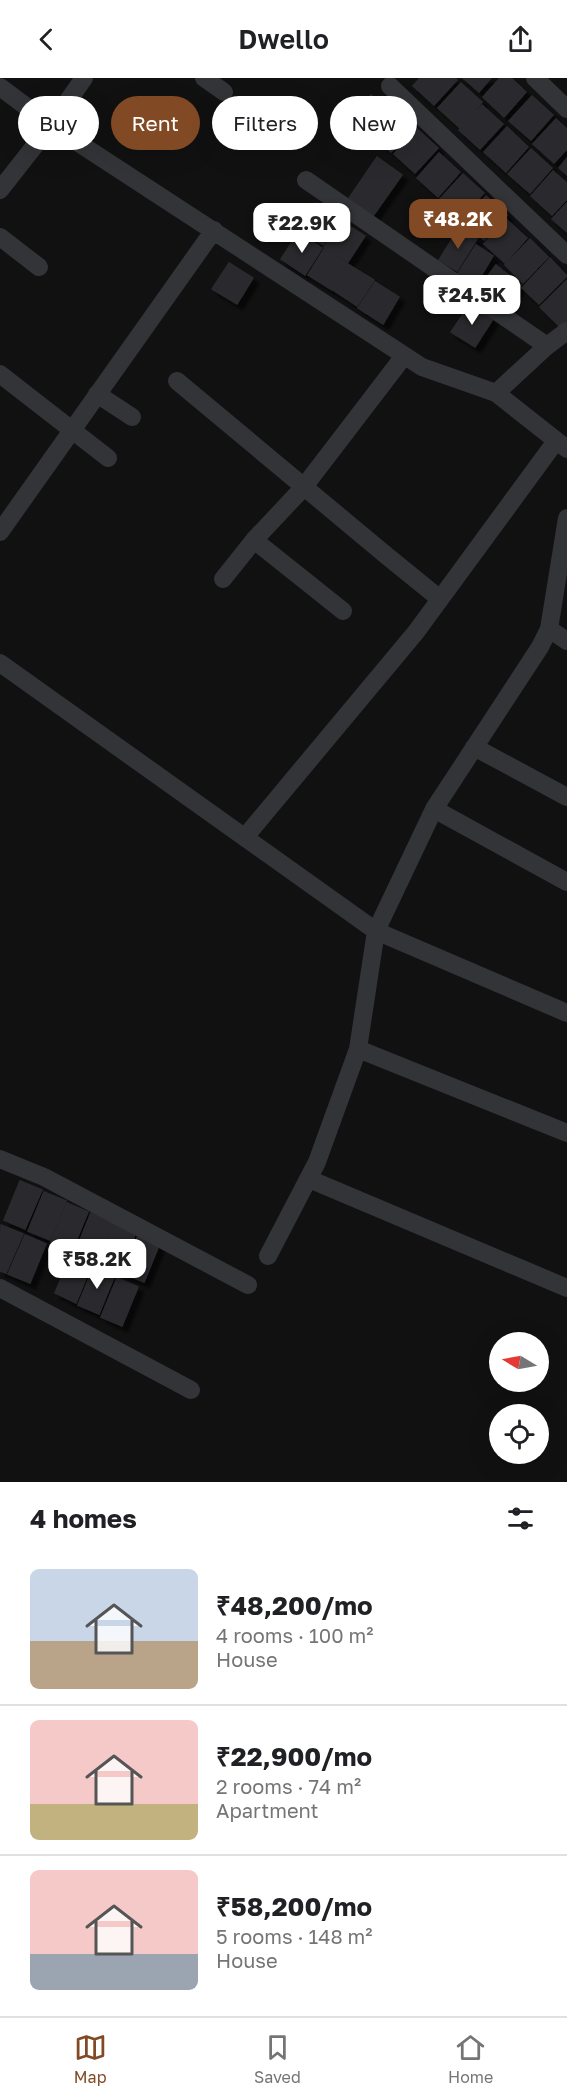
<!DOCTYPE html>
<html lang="en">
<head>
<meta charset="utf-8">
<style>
  body { margin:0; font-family:"Golos Text",sans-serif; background:#f6f6f6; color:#202124; height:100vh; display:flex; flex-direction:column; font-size:22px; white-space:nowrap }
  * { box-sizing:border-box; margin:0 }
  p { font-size:20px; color:#757577 }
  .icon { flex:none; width:33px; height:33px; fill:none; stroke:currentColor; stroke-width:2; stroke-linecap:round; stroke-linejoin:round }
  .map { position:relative; height:1404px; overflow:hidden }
  .drawer { display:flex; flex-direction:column; background:#fff; flex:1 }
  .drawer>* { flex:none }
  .top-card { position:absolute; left:18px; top:18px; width:531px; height:54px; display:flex; gap:12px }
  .needle { width:39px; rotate:280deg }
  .tools { position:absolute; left:489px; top:1254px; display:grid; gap:12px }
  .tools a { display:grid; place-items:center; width:60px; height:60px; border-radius:50%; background:#fff; box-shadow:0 6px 24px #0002; font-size:30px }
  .price { position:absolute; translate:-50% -51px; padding:0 14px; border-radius:12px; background:#fff; color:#222; font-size:20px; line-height:39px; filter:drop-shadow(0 2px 3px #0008) }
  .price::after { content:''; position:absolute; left:50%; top:36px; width:18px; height:14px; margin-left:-9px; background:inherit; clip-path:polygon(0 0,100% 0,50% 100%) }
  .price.selected { background:#824a24; color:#fff }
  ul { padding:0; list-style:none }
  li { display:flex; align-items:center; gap:18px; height:150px; padding:0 30px }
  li+li { border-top:2px solid #e0e0e0 }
  li span { display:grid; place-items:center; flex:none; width:168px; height:120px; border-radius:9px; color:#555 }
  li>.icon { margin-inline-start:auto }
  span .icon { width:72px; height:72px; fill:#fffc; stroke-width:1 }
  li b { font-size:26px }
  h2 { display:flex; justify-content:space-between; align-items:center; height:72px; padding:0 30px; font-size:26px }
  .chip { padding:0 21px; border-radius:27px; background:#fff; box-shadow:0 6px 24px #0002; font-size:21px; line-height:54px }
  .chip.selected { background:#824a24; color:#fff }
  header { display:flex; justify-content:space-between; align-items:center; height:78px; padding:0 30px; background:#fff; font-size:27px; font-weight:600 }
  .tab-bar { display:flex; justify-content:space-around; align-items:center; height:84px; border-top:2px solid #e0e0e0; background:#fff; font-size:16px; color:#757577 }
  .tab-bar a { display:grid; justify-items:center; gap:3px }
  .tab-bar .selected { color:#824a24 }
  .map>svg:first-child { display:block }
  .building { fill:#2c2c2f; stroke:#2b2c2f; stroke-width:1.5; filter:url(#shadow) }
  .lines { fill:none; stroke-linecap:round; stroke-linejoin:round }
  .minor { stroke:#323438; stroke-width:18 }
</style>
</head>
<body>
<header><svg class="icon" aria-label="back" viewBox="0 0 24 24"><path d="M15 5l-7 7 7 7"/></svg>Dwello<svg class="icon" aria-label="share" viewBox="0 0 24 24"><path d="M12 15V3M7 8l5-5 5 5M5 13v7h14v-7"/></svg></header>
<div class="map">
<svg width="567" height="1404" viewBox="0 0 567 1404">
  <defs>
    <filter id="shadow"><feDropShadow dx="5.5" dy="5.5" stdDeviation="1.5" flood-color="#0009"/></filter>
  </defs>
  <rect width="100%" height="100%" fill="#111112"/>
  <path class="building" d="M420,0H455L457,2L434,27L413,8Z
    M463,0H491L479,14Z
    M500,0H511L526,14L504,39L483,19Z
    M461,5L482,24L460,50L438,30Z
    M371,17L387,31L365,57L349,43Z
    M532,18L553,37L531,62L509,43Z
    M482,27L503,46L480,71L459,52Z
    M393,30L414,49L391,74L370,55Z
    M556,41L567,51V71L554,85L533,66Z
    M507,49L528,69L506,94L484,74Z
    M417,51L438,70L415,95L394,76Z
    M531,71L552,90L530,115L508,96Z
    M439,75L460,94L438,119L417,100Z
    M377,79L402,97L373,138L349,120Z
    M567,80V97L559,90Z
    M553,93L567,105V121L552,137L531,118Z
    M463,96L484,115L461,140L440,121Z
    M486,118L507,137L484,162L463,143Z
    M316,125L340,141L323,167L299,151Z
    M567,125V154L552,141Z
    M506,141L527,160L505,185L484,166Z
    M341,143L365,158L348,184L324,169Z
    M459,150L477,161L457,193L439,182Z
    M298,155L322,170L305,197L281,181Z
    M530,161L548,179L523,205L505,187Z
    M476,167L493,178L475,208L457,197Z
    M324,171L348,186L332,212L308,197Z
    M550,180L567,198L539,226L522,210Z
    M229,185L253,200L237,226L212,211Z
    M349,187L374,202L357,228L333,212Z
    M496,187L521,207L507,226L481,207Z
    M567,202V247L563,252L540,229Z
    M375,204L399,219L383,246L358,230Z
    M470,226L493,241L475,269L451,254Z
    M20,1103L42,1112L25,1151L4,1142Z
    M44,1114L66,1123L50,1162L28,1153Z
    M67,1125L88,1134L72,1173L51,1164Z
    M91,1135L113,1144L96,1183L75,1174Z
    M114,1145L136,1154L120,1193L98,1184Z
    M1,1147L23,1156L6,1195L0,1193Z
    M139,1156L160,1165L144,1204L122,1195Z
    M25,1157L46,1166L30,1205L8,1196Z
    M71,1177L92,1186L76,1225L55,1215Z
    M94,1188L115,1197L99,1236L78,1227Z
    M117,1200L138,1209L122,1248L101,1239Z"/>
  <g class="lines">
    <path class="minor" d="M204,0L224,14
      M535,0L567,31
      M390,8L567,177
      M0,9L51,47L422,289L496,315L547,268L567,253
      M306,102L547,268
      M0,112L51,47L84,0
      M0,159L39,189
      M0,296L108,380
      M177,303L387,478L440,521
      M496,315L567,371
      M97,316L132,339
      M0,454L214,152
      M254,462L343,533
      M223,501L254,462L303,410L404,278
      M549,551L567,563
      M0,585L376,853L567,935
      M474,669L567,719
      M434,731L567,804
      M245,759L416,554L556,363
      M358,971L567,1055
      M0,1081L44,1099L248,1207
      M309,1101L567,1210
      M268,1178L317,1084L358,971L376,853L434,731L540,569L549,551L567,440
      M0,1210L191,1312"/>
  </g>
</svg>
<div class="tools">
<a><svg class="needle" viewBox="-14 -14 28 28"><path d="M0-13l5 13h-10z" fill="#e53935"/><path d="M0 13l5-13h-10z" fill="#757577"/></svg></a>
<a><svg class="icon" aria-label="locate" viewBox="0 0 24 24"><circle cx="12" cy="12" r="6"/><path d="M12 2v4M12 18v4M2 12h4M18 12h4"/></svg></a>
</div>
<b class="price selected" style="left:458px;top:172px">₹48.2K</b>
<b class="price" style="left:302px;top:176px">₹22.9K</b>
<b class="price" style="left:472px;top:248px">₹24.5K</b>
<b class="price" style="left:97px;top:1212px">₹58.2K</b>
<div class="top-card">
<a class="chip">Buy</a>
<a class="chip selected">Rent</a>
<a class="chip">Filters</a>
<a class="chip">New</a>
</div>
</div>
<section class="drawer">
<h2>4 homes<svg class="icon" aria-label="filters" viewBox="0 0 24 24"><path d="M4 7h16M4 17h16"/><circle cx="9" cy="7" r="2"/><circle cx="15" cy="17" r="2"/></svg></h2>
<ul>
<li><span style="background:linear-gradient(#c9d6e8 60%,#b9a48a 0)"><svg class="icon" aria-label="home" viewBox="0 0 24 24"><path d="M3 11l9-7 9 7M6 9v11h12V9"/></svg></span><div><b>₹48,200/mo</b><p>4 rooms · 100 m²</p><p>House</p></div></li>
<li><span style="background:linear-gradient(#f6c9c9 70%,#c2b280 0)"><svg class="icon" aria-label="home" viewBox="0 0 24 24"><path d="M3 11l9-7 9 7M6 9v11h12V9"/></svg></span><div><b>₹22,900/mo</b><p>2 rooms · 74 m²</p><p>Apartment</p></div></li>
<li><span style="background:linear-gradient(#f6c9c9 70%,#9aa5b1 0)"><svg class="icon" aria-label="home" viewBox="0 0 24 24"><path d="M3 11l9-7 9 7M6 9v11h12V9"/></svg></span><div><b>₹58,200/mo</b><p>5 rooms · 148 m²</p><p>House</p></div></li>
</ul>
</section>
<nav class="tab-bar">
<a class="selected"><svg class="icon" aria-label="map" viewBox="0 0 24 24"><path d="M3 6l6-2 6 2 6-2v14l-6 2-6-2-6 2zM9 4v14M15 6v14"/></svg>Map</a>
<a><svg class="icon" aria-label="saved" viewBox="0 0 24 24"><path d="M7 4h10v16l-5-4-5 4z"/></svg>Saved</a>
<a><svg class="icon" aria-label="home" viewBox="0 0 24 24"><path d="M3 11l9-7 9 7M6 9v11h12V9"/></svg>Home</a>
</nav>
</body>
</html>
